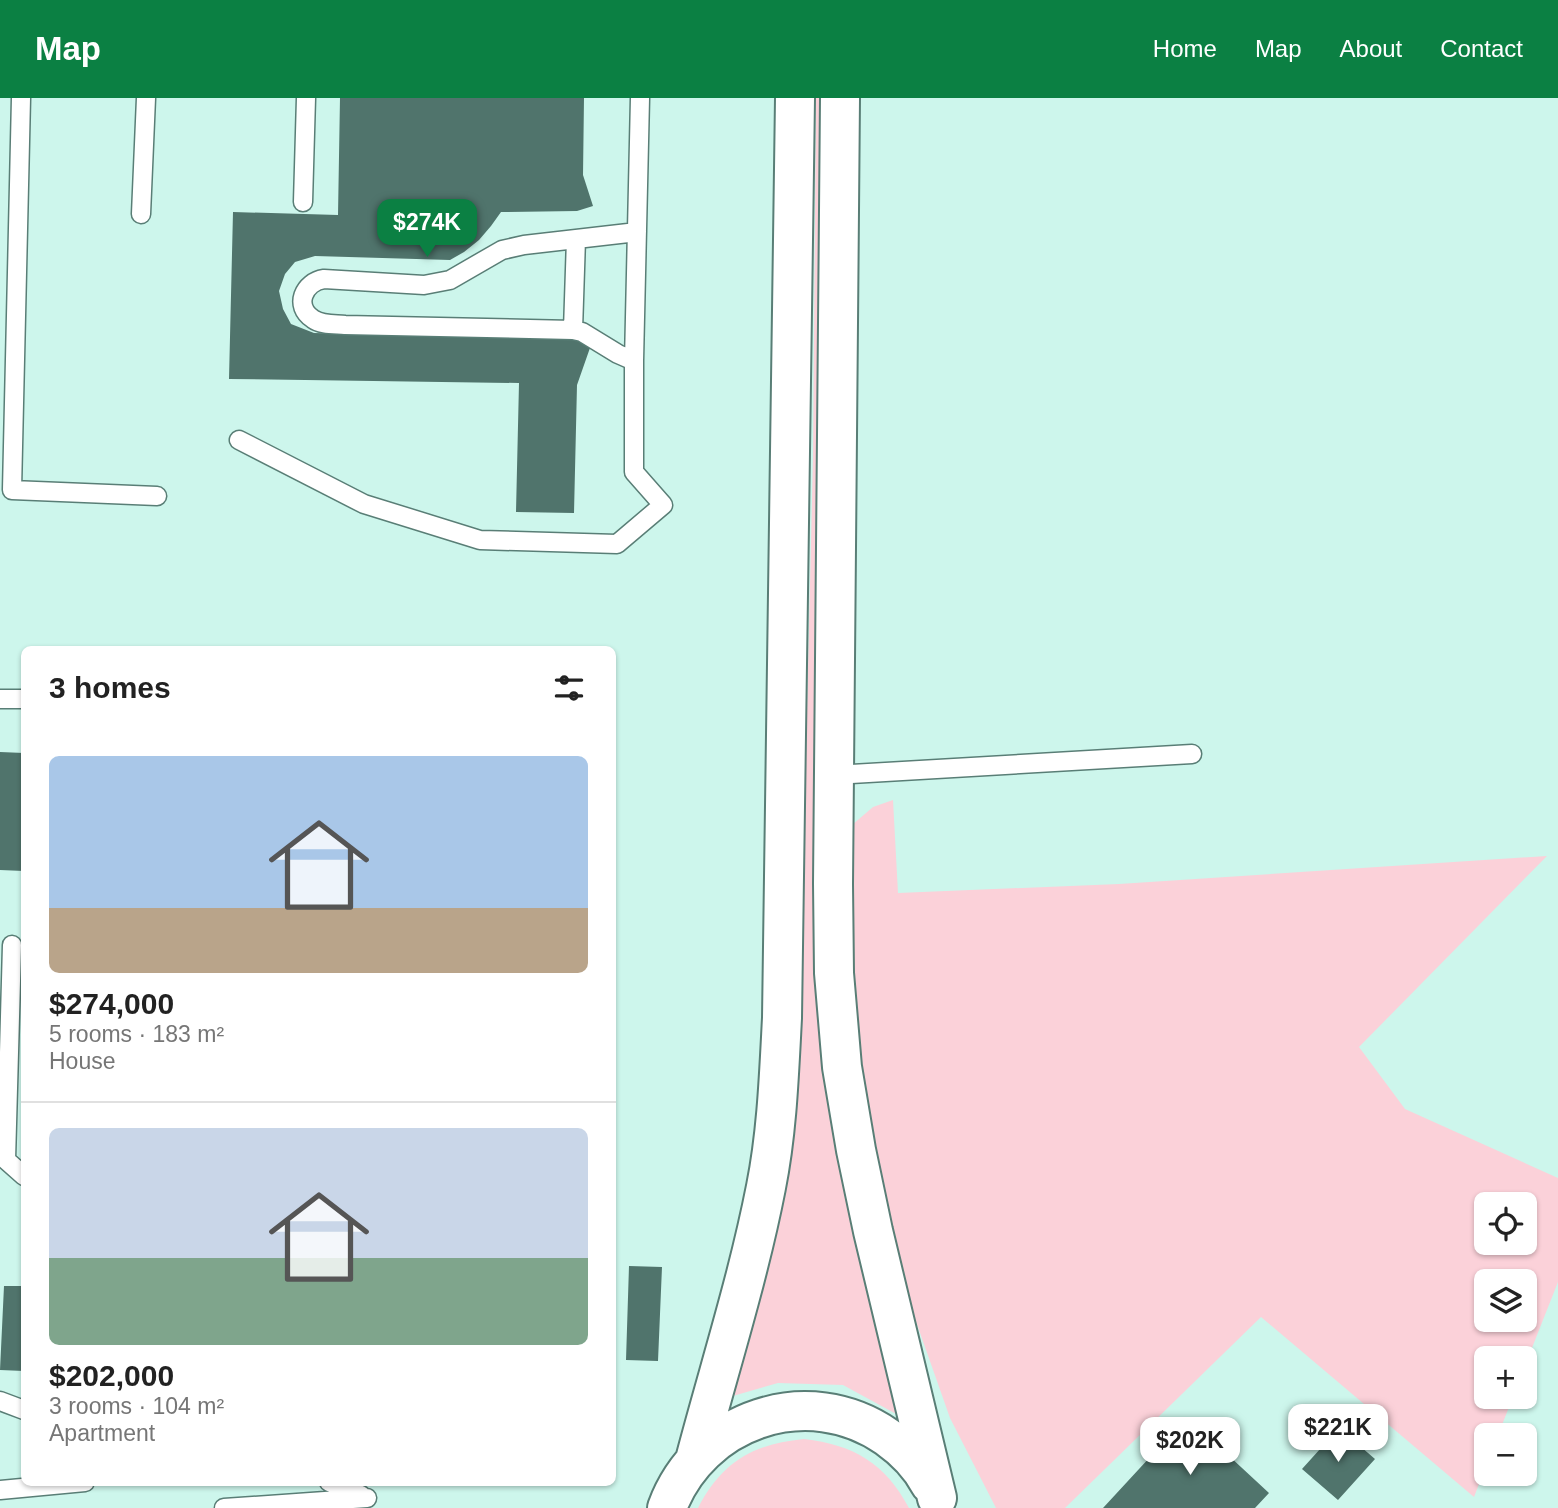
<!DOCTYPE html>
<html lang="en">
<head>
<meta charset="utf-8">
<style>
  body { margin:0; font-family:Arial,sans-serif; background:#f2f2f2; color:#222; height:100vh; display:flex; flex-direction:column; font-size:26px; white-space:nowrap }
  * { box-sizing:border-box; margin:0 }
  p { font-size:23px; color:#767676 }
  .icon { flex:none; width:38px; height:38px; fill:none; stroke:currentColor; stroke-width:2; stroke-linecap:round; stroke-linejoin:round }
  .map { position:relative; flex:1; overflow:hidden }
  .drawer { position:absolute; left:21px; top:548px; width:595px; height:840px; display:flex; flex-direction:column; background:#fff; border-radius:10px; box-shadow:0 2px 5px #0004 }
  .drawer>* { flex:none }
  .buttons { position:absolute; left:1474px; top:1094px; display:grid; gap:14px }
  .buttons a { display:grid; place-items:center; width:63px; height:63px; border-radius:10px; background:#fff; box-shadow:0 2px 5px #0004; font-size:35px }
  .price { position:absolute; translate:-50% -60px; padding:0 16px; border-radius:14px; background:#fff; color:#222; font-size:23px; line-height:46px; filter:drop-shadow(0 2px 4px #0008) }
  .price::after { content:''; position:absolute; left:50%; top:42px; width:21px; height:16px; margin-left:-10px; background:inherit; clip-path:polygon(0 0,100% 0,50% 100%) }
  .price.active { background:#0b8043; color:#fff }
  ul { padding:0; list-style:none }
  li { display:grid; align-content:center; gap:14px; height:371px; padding:0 28px }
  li+li { border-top:2px solid #e0e0e0 }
  li span { display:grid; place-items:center; height:217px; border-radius:10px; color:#555 }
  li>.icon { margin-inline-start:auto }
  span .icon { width:126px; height:126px; fill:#fffc; stroke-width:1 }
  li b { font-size:30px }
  h2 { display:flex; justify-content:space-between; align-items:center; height:84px; padding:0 28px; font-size:30px }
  header { display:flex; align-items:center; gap:42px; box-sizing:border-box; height:98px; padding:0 35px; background:#0b8043; color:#fff }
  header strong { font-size:33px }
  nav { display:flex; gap:38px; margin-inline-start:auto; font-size:24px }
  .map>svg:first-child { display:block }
  .green { fill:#fbd1d9; fill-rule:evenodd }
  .building { fill:#50746c }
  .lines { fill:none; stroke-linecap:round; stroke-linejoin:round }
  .service-casing { stroke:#597e76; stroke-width:21 }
  .primary-casing { stroke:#597e76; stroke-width:42 }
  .service { stroke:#fff; stroke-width:18 }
  .primary { stroke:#fff; stroke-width:38 }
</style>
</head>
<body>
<header>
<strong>Map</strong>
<nav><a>Home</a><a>Map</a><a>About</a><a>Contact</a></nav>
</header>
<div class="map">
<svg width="1558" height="1410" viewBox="0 0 1558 1410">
  <rect width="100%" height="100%" fill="#cdf6ec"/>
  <path class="green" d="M816,0H822L819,776L898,1317L843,1287L778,1285L726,1300L742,1257L767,1175L788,1073L799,954L813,359Z
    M893,702L898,795L1119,786L1547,758L1359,949L1405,1011L1558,1080V1184L1524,1270V1260H1486V1298L1513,1299L1498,1337H1486V1368L1474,1399L1261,1219L1065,1410H996L950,1320L900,1178L875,1072L855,926L852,727L873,709ZM1486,1106H1524V1144H1486ZM1486,1183H1524V1222H1486Z
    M804,1341C854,1347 885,1365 909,1410H698C722,1364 753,1346 804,1341Z"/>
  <path class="building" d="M340,0H584L583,77L593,108L577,113L501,114L491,128L479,142L464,154L450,162L315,158L295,164L285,176L279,193L283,211L291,226L314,235L579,242L591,247L577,287L574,415L516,414L519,285L229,281L233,114L338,117Z
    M0,654L24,655V773L0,772Z
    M629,1168L662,1169L658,1263L626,1262Z
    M4,1188H24V1273L0,1272Z
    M1187,1319L1269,1395L1255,1410H1103Z
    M1339,1330L1375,1361L1338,1402L1302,1371Z"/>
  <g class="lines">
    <g class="service-casing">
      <path id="service" d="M21,0L12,392L157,398
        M303,104L306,0
        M141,116L146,0
        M573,232L576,141
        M634,263L618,256L582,234L573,232L345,227C335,226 321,227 313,221C293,208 304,184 324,181L424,187L450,182L502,152L524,147L637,134
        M239,342L364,406L480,442L617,446L663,407L634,374V263L640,0
        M0,601H24
        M834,677L1192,656
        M12,847L6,1062L24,1078
        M0,1303L24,1312
        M329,1384L361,1397
        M0,1392L85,1384
        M224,1410L367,1400"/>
    </g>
    <g class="primary-casing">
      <path id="primary" d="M840,0L833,786L834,875L842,969L856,1052L873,1133L937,1400
        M695,1362C719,1271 748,1181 766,1089C777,1034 779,977 782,920L795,0
        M667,1410C700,1321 808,1284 887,1339C904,1351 920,1367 930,1386"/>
    </g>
    <use href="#service" class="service"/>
    <use href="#primary" class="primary"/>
  </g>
</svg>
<div class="buttons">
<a><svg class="icon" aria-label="locate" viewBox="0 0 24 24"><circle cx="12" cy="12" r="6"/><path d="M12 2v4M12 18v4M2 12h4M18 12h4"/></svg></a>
<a><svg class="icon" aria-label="layers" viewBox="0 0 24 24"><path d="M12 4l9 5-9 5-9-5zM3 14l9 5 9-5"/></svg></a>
<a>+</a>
<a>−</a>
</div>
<b class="price active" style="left:427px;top:161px">$274K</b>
<b class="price" style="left:1338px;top:1366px">$221K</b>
<b class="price" style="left:1190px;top:1379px">$202K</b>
<section class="drawer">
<h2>3 homes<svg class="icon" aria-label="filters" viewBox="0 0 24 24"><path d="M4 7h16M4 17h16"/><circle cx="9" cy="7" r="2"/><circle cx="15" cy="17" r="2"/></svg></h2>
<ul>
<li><span style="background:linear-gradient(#a9c7e8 70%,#b9a48a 0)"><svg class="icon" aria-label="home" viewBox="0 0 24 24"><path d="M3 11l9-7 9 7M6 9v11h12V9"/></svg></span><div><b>$274,000</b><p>5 rooms · 183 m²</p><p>House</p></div></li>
<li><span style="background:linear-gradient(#c9d6e8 60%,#7fa58c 0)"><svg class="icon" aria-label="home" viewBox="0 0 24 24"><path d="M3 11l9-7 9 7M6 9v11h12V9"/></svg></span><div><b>$202,000</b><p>3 rooms · 104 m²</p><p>Apartment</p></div></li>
</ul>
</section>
</div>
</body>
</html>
